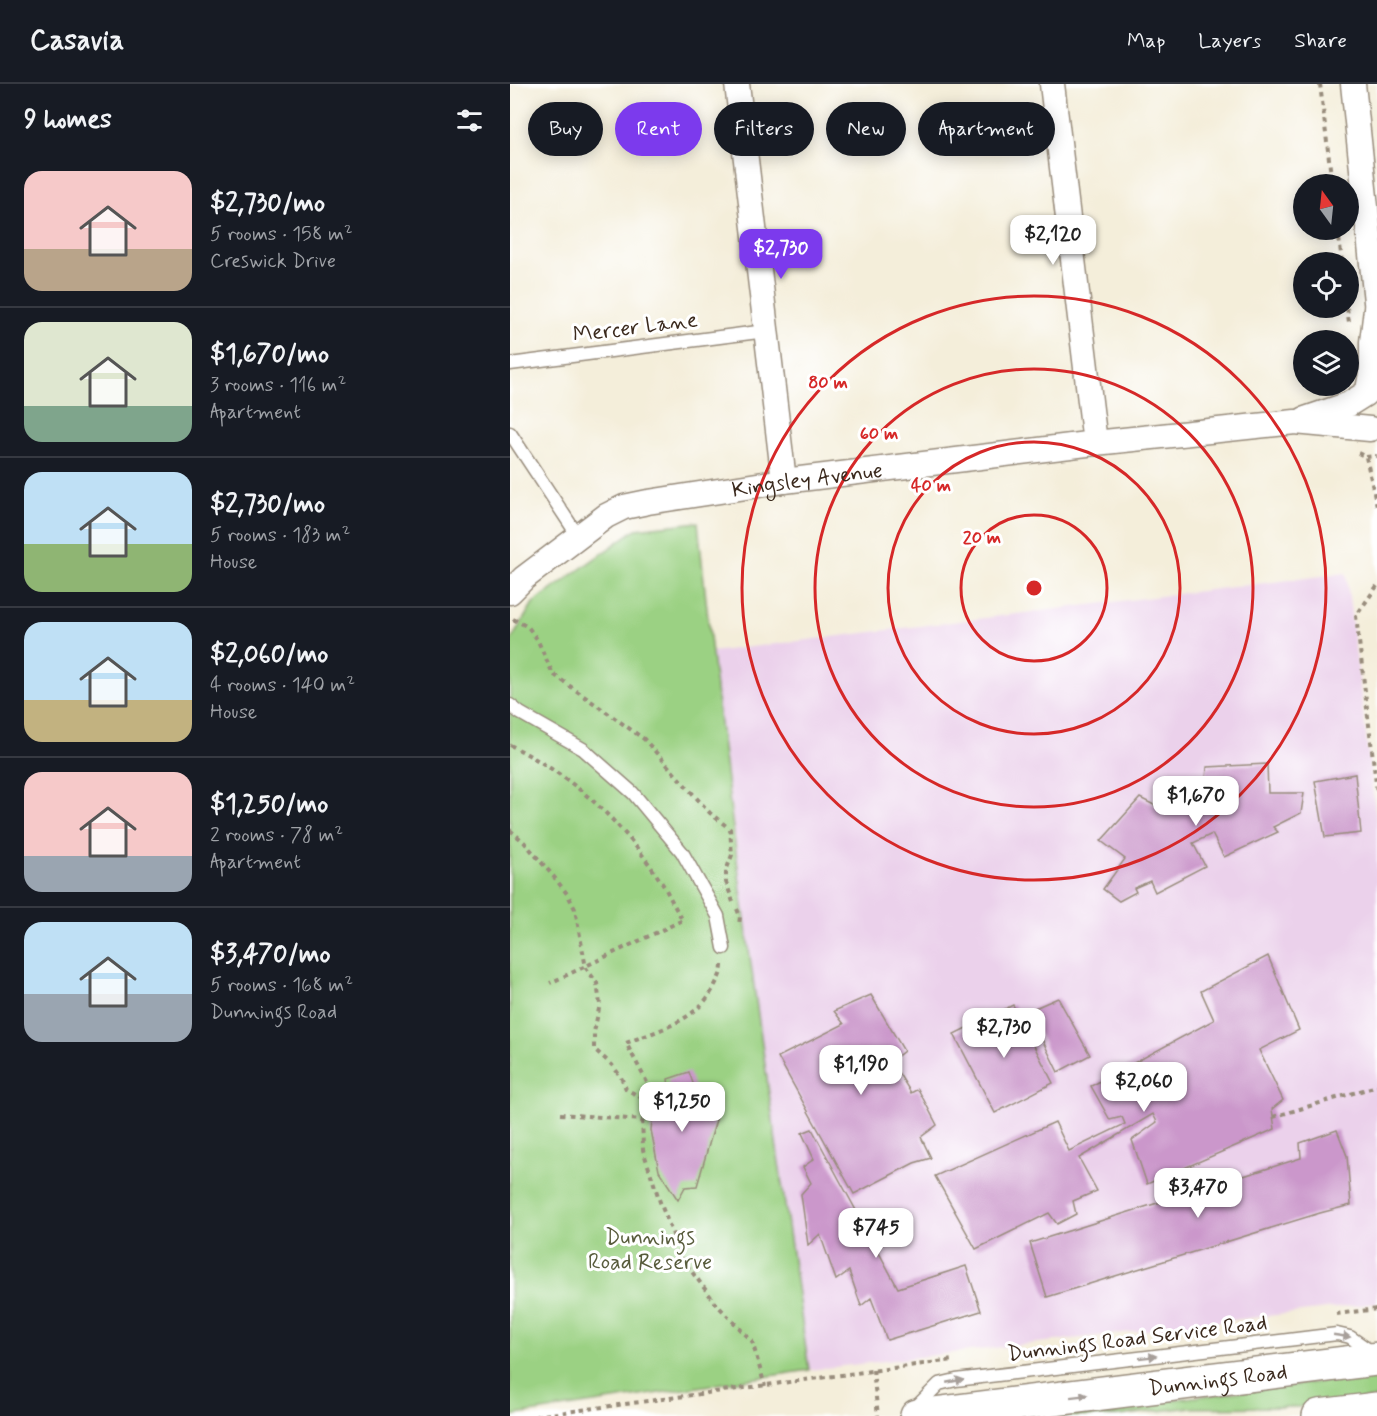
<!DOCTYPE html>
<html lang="en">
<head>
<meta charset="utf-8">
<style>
  body { margin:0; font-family:Mynerve,sans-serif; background:#20242c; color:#f1f3f6; height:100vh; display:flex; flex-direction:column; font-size:22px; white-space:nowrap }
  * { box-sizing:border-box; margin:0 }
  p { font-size:20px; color:#9ea1a6 }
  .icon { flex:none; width:33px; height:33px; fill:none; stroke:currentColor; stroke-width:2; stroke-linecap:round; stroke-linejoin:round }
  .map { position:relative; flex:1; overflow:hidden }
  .drawer { display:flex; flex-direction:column; background:#171b24; width:510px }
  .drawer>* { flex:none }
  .banner { position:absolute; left:18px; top:18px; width:570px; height:54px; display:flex; gap:12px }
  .needle { width:39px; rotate:345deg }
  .fabs { position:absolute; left:783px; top:90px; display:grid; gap:12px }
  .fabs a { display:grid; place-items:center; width:66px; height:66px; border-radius:50%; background:#171b24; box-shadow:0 3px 15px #0003; font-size:30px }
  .price { position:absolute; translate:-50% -51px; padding:0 14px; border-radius:12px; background:#fff; color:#222; font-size:20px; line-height:39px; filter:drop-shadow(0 2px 3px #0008) }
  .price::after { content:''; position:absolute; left:50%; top:36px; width:18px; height:14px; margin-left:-9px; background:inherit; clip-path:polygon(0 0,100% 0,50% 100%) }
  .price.current { background:#7c3aed; color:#fff }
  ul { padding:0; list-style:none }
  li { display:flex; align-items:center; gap:18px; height:150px; padding:0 24px }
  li+li { border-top:2px solid #363941 }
  li span { display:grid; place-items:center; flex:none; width:168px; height:120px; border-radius:18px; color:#555 }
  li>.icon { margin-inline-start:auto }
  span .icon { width:72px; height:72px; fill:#fffc; stroke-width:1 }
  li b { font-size:26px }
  h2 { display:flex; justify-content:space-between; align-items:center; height:72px; padding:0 24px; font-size:26px }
  .chip { padding:0 21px; border-radius:27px; background:#171b24; box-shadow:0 3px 15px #0003; font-size:21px; line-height:54px }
  .chip.current { background:#7c3aed; color:#fff }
  header { display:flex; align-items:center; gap:36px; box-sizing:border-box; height:84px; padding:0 30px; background:#171b24; border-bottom:2px solid #363941 }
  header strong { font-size:28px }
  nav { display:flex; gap:33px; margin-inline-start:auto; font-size:21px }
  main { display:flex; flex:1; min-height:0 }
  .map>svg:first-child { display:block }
  .built { fill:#ebd1eb }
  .green { fill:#9bd183; stroke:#6b7e50; stroke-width:1.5 }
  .building { fill:#cb97cb }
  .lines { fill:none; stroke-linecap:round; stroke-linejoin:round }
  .lane-casing { stroke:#988c7c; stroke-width:15 }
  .street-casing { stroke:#988c7c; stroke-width:27 }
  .secondary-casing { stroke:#988c7c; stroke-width:36 }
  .path { stroke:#988c7c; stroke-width:4; stroke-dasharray:4.5 4.5; stroke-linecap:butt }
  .lane { stroke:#fff; stroke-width:12 }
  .street { stroke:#fff; stroke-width:24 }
  .secondary { stroke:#fff; stroke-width:33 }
  .oneway { fill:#a79f9a }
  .ring { fill:none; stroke:#d62828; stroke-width:3 }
  .labels { text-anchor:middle; stroke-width:6; stroke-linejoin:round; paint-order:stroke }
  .street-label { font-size:22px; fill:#3b2a1e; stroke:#fff }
  .park-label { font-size:22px; fill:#585c3c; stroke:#fff }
  .centre { fill:#d62828; stroke:#fff; stroke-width:3 }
  .ring-label { font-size:18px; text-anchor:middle; font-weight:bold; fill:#d62828; stroke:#fff; stroke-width:6; stroke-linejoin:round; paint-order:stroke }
</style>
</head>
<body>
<header>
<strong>Casavia</strong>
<nav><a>Map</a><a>Layers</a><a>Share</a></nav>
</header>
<main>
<section class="drawer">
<h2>9 homes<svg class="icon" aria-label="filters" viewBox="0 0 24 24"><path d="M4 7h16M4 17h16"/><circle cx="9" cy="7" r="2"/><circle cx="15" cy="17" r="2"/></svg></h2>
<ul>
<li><span style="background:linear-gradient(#f6c9c9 65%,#b9a48a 0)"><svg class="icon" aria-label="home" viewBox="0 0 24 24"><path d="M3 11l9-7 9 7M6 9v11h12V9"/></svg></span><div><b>$2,730/mo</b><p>5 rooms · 158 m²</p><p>Creswick Drive</p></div></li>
<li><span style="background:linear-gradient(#dfe7d0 70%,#7fa58c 0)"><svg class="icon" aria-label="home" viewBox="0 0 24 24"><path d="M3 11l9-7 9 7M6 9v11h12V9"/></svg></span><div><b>$1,670/mo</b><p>3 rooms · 116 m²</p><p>Apartment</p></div></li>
<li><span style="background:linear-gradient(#bfe0f5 60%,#8fb573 0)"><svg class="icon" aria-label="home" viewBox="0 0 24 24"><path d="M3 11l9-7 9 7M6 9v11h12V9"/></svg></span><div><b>$2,730/mo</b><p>5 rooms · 183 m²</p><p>House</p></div></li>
<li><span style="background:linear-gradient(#bfe0f5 65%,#c2b280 0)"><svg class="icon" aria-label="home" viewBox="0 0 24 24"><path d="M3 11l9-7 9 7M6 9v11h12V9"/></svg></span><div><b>$2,060/mo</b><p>4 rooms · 140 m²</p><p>House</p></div></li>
<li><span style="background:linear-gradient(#f6c9c9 70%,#9aa5b1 0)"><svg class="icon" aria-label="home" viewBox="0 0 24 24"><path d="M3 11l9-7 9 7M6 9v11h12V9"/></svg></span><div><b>$1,250/mo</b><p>2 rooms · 78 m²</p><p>Apartment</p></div></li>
<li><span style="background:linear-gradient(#bfe0f5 60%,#9aa5b1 0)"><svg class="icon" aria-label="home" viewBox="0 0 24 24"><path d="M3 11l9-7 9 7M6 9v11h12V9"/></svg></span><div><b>$3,470/mo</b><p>5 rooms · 168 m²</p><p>Dunnings Road</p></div></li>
</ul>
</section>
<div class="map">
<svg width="867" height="1332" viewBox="0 0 867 1332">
  <rect width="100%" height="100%" fill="#fff"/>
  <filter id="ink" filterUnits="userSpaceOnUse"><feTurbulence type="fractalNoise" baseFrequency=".0167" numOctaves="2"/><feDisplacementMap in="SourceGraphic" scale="12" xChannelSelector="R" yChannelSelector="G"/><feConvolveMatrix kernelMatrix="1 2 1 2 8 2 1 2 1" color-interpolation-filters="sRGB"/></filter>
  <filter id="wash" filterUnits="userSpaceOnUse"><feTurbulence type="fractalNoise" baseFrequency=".008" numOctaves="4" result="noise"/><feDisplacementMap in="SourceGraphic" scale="24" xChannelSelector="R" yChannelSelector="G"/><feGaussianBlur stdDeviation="1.35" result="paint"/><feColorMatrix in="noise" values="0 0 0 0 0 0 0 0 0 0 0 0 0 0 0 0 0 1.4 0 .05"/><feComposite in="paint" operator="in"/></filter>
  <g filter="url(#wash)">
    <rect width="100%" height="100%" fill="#f4eeda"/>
    <path class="built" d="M836,489L867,742V1219L299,1286L236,852L227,765L201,568Z"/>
    <path class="green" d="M188,438C216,722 258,1004 299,1286L0,1332V558L23,519L126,445Z
      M867,1291V1314L788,1323L674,1324L607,1332H527Z"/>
    <g id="blocks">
      <path class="building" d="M757,680L758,709H794L791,729L763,743L768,748L714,773L702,750L683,759L695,782L645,808L640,797L624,804L626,808L609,817L593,805L615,775L591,757L630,714L656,727L670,710L695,709L697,683Z
        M845,690L851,749L815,753L805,697Z
        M758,872L789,946L749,966L773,1016L762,1025L765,1045L637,1100L622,1056L647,1038L643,1030L569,1074L587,1107L563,1117L566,1130L547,1140L539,1129L466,1165L425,1092L545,1038L559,1067L615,1040L612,1033L600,1036L581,1002L704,936L691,907Z
        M361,911L394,967L381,977L401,1009L408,1005L427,1041L411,1053L421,1074L404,1079L344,1110L268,973L334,940L324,927Z
        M548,914L580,971L548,988L518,927Z
        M503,921L543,999L485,1029L444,950Z
        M179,988L190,1019L210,1022L187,1102L175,1103L168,1116L149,1087L141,1046L145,1008L160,1010L158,995Z
        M302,1045L388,1204L456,1182L471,1227L377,1256L361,1214L351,1222L339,1187L326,1196L310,1150L298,1161L291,1110L301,1099L293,1083L304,1075L292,1049Z
        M827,1046L837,1072L841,1121L810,1129L537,1213L520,1159L791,1074L790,1059Z"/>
    </g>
  </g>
  <g filter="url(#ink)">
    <use href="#blocks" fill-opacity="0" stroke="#988c7c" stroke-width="1.5"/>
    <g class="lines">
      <g class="lane-casing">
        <path id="lane" d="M0,280L256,247
          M0,349L68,452
          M0,621L10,629L73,665L123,709L172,768L208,832L214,864
          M404,1325L429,1300L446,1296L827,1250L840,1253L863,1269"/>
      </g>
      <g class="street-casing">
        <g id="street">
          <path d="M227,0L274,397"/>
          <path d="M542,0L585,359"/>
          <path d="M843,0L867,227"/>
          <path d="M858,306L862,284V258L866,225"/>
          <path d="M795,335L839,320L855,310"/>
          <path id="s1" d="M0,508L14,494L96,432L114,423L138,418L274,397L585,359L785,338L860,345"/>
        </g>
      </g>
      <g class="secondary-casing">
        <g id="secondary">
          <path id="s2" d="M407,1332L867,1275"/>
          <path d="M809,1332L867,1325"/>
        </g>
      </g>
      <path class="path" d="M810,0L822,100
        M828,146L832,178
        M837,224L839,238
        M848,369L856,373L867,422
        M856,373L867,372
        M867,502L846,532L867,708
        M3,535L18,543L27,555L43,590L134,655L200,729L220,745L222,771L216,787V798L223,818
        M0,661C67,695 115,740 155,804C161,815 166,826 173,836L40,899
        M0,746L14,758L44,793L58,811L65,825L76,884L87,899L90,920L84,948V965L102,981L111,993L116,1005L134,1015
        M227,825L230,832L229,841
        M212,881C212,889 208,895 204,903C187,937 149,946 116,959L140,1004L134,1015L132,1026L133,1066L150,1118L173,1176L207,1221L242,1257L255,1302
        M50,1030L132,1036
        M763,1033L867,1002
        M826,1230L867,1225
        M363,1286L368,1332
        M26,1332L443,1276"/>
      <use href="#lane" class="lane"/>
      <use href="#street" class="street"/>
      <use href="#secondary" class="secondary"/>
    </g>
    <defs><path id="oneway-solid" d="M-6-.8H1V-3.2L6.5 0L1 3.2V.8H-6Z" transform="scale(1.5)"/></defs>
    <g class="oneway">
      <use href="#oneway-solid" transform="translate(832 1252) rotate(8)"/>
      <use href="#oneway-solid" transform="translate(638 1273) rotate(-7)"/>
      <use href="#oneway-solid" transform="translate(445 1297) rotate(-11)"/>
      <use href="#oneway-solid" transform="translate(569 1312) rotate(-7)"/>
    </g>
  </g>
  <g class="ring">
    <circle cx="524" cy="504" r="73"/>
    <circle cx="524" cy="504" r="146"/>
    <circle cx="524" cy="504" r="219"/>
    <circle cx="524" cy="504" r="292"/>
  </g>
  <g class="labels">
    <g class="street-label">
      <text transform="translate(125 242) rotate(-7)" y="8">Mercer Lane</text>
      <text dy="8" stroke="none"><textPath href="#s1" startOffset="328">Kingsley Avenue</textPath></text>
      <text transform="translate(627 1253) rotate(-7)" y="8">Dunnings Road Service Road</text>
      <text dy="8" stroke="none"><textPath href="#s2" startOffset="303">Dunnings Road</textPath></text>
    </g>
    <g class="park-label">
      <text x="140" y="1160">Dunnings<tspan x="140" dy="25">Road Reserve</tspan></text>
    </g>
  </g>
  <circle cx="524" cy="504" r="9" class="centre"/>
  <g class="ring-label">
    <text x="318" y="304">80 m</text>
    <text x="369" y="355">60 m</text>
    <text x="421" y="407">40 m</text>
    <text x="472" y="459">20 m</text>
  </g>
</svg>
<div class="fabs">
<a><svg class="needle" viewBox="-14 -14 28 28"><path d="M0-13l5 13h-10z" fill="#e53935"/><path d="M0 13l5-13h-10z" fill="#9ea1a6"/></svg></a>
<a><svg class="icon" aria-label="locate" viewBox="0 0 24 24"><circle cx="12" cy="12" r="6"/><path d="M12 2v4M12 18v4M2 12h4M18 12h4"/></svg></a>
<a><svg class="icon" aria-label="layers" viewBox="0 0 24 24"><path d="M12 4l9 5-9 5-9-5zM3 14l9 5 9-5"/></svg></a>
</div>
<b class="price" style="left:543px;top:182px">$2,120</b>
<b class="price current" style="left:271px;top:196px">$2,730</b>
<b class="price" style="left:686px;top:743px">$1,670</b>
<b class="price" style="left:494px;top:975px">$2,730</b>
<b class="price" style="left:351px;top:1012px">$1,190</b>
<b class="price" style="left:634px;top:1029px">$2,060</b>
<b class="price" style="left:172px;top:1049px">$1,250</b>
<b class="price" style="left:688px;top:1135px">$3,470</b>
<b class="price" style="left:366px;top:1175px">$745</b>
<div class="banner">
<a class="chip">Buy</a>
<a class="chip current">Rent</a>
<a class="chip">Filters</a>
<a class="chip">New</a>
<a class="chip">Apartment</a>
</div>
</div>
</main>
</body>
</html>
